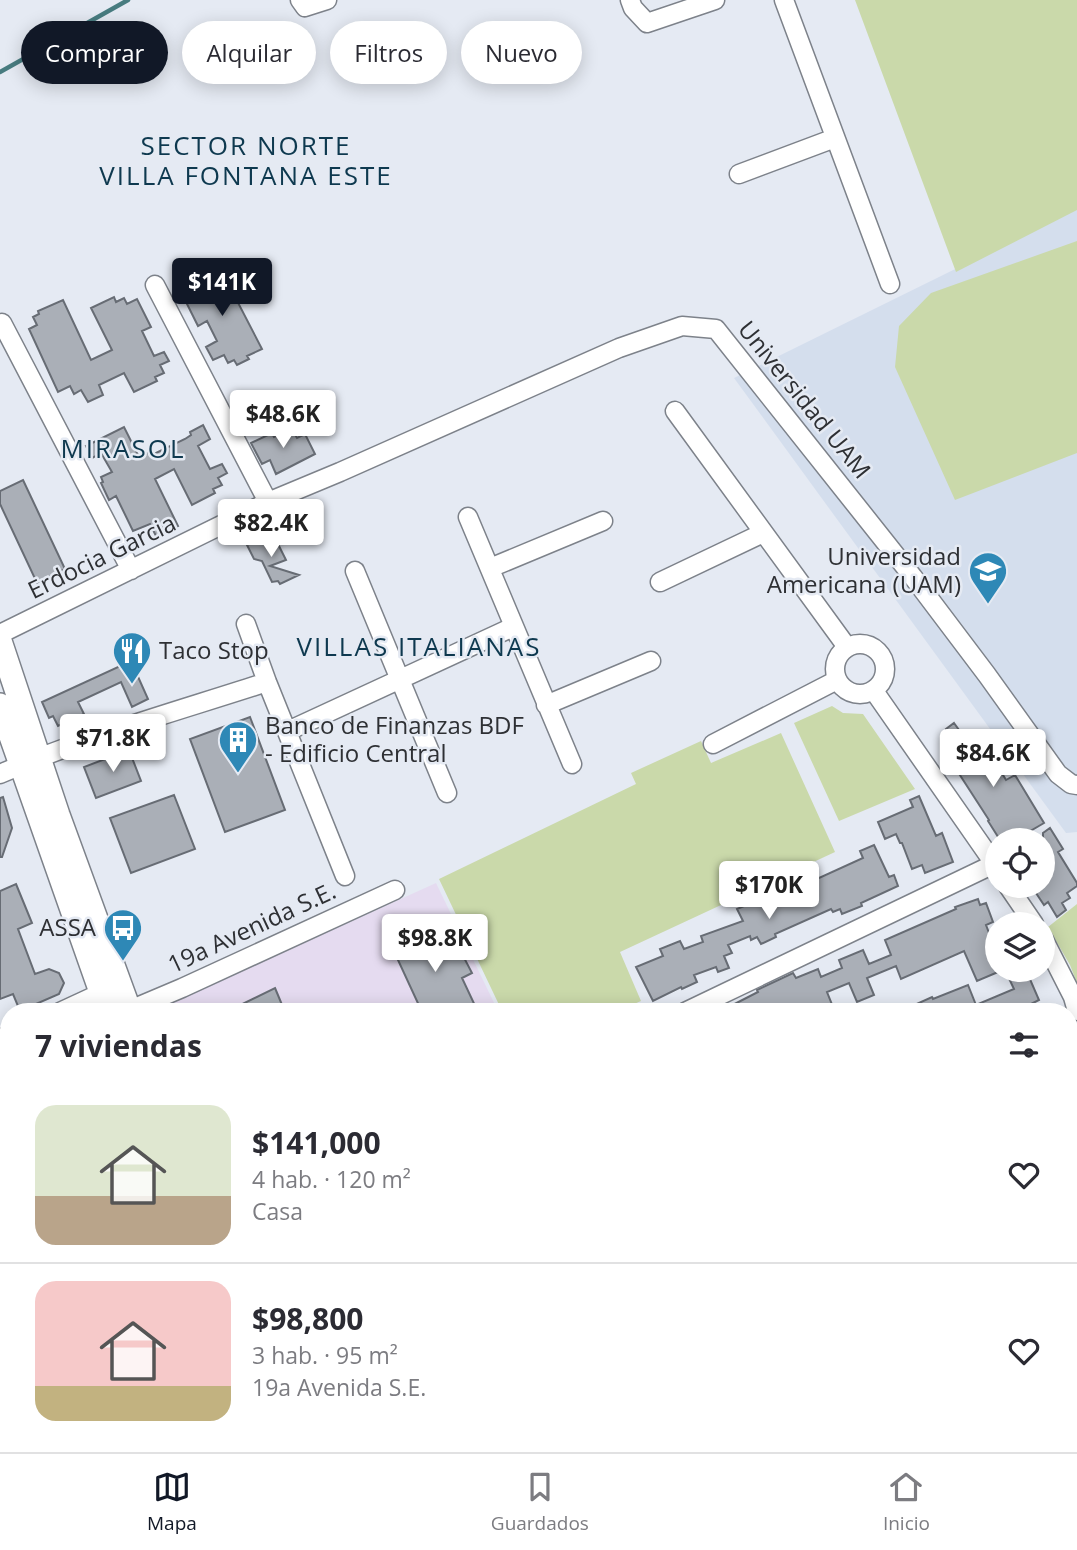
<!DOCTYPE html>
<html lang="es">
<head>
<meta charset="utf-8">
<style>
  body { margin:0; font-family:"Open Sans",sans-serif; background:#f7f7f7; color:#2b2b33; height:100vh; display:flex; flex-direction:column; font-size:26px; white-space:nowrap }
  * { box-sizing:border-box; margin:0 }
  p { font-size:23px; color:#7c7c81 }
  .icon { flex:none; width:38px; height:38px; fill:none; stroke:currentColor; stroke-width:2; stroke-linecap:round; stroke-linejoin:round }
  .map { position:relative; flex:1; overflow:hidden }
  .drawer { position:absolute; left:0px; top:1003px; width:1078px; height:450px; display:flex; flex-direction:column; background:#fff; border-radius:28px 28px 0 0; box-shadow:0 4px 18px #0003 }
  .drawer>* { flex:none }
  .hud { position:absolute; left:21px; top:21px; width:700px; height:63px; display:flex; gap:14px }
  .controls { position:absolute; left:985px; top:828px; display:grid; gap:14px }
  .controls a { display:grid; place-items:center; width:70px; height:70px; border-radius:50%; background:#fff; box-shadow:0 4px 18px #0003; font-size:35px }
  .price { position:absolute; translate:-50% -60px; padding:0 16px; border-radius:7px; background:#fff; color:#222; font-size:23px; line-height:46px; filter:drop-shadow(0 2px 4px #0008) }
  .price::after { content:''; position:absolute; left:50%; top:42px; width:21px; height:16px; margin-left:-10px; background:inherit; clip-path:polygon(0 0,100% 0,50% 100%) }
  .price.on { background:#111827; color:#fff }
  ul { padding:0; list-style:none }
  li { display:flex; align-items:center; gap:21px; height:175px; padding:0 35px }
  li+li { border-top:2px solid #e1e1e2 }
  li span { display:grid; place-items:center; flex:none; width:196px; height:140px; border-radius:21px; color:#555 }
  li>.icon { margin-inline-start:auto }
  span .icon { width:84px; height:84px; fill:#fffc; stroke-width:1 }
  li b { font-size:30px }
  h2 { display:flex; justify-content:space-between; align-items:center; height:84px; padding:0 35px; font-size:30px }
  .pill { padding:0 24px; border-radius:32px; background:#fff; box-shadow:0 4px 18px #0003; font-size:24px; line-height:63px }
  .pill.on { background:#111827; color:#fff }
  .menu { display:flex; justify-content:space-around; align-items:center; height:98px; border-top:2px solid #e1e1e2; background:#fff; font-size:19px; color:#7c7c81 }
  .menu a { display:grid; justify-items:center; gap:4px }
  .menu .on { color:#111827 }
  .map>svg:first-child { display:block }
  .commercial { fill:#e5dbf0 }
  .built { fill:#d4deed }
  .green { fill:#cad9aa }
  .lines { fill:none; stroke-linecap:round; stroke-linejoin:round }
  .stream { stroke:#487c80; stroke-width:4.5 }
  .building { fill:#aaafb7; stroke:#676c74; stroke-width:2 }
  .minor-casing { stroke:#7d828a; stroke-width:21 }
  .major-casing { stroke:#7d828a; stroke-width:26 }
  .minor { stroke:#fff; stroke-width:18 }
  .major { stroke:#fff; stroke-width:23 }
  .labels { text-anchor:middle; stroke-width:5; stroke-linejoin:round; paint-order:stroke }
  .street-label { font-size:24px; fill:#2e3034; stroke:#e5eaf3 }
  .poi-label { font-size:24px; fill:#2e3034; stroke:#e5eaf3; text-anchor:end }
  .neighbourhood-label { font-size:26px; letter-spacing:2px; fill:#0e394f; stroke:#e5eaf3 }
</style>
</head>
<body>
<div class="map">
<svg width="1077" height="1452" viewBox="0 0 1077 1452">
  <rect width="100%" height="100%" fill="#e5eaf3"/>
  <path class="commercial" d="M436,883L498,1011L151,1012Z
    M199,1444H376L382,1452H204Z"/>
  <path class="built" d="M1077,209V832L1066,833L734,378Z"/>
  <path class="green" d="M855,0H1077V210L956,272Z
    M1077,241V453L955,500L895,367L899,326L931,293Z
    M832,706L843,713L863,714L915,789L839,821L794,723Z
    M781,733L835,852L620,952L641,1001L618,1011H502L439,879L636,784L631,773L701,741L711,763Z
    M1077,904V983L1070,965L1048,927Z
    M1069,1319L1077,1321V1452H589L583,1444H1069Z"/>
  <g class="lines">
    <path class="stream" d="M0,72L128,0"/>
  </g>
  <path class="building" d="M219,266L262,349L247,356L249,359L237,365L234,360L228,363L224,355L213,360L206,347L217,341L207,321L198,326L184,298L193,293L190,286L198,281L196,278Z
    M114,297L116,302L124,298L127,304L137,299L151,327L142,331L154,356L164,352L169,361L160,365L164,373L155,377L157,381L134,392L124,373L99,385L103,395L88,402L81,390L74,394L70,386L58,392L29,329L37,325L33,317L39,314L38,311L63,300L91,360L112,350L91,308Z
    M203,425L210,439L198,446L210,469L222,464L227,473L218,478L222,485L213,489L215,493L192,505L174,469L155,479L178,526L156,536L150,524L133,531L116,496L109,500L101,483L103,482L101,477L112,472L101,453L92,458L86,446L124,427L139,457L152,451L154,454L185,439L191,435L190,432Z
    M292,429L297,438L305,434L315,454L276,474L270,460L262,464L251,443L272,433L274,437Z
    M23,480L65,569L37,583L0,504V491Z
    M269,537L273,546L278,544L286,560L270,566L299,575L280,584L278,581L272,582L262,561L254,559L247,545Z
    M131,661L148,699L132,707L121,682L78,702L84,714L58,726L53,716L49,718L42,702Z
    M250,717L285,810L225,832L190,739Z
    M954,723L967,741L978,733L989,749L978,757L991,776L1000,770L1006,780L1015,775L1044,823L1015,840H1000L988,821L989,820L945,752L956,744L946,729Z
    M129,750L141,781L96,798L84,767Z
    M174,795L195,849L131,873L110,818Z
    M919,796L936,836L942,833L953,862L925,873L922,865L912,869L902,843H900L896,834L885,839L878,822L913,807L910,800Z
    M3,797L12,828L2,857H0V798Z
    M1050,828L1063,849L1058,852L1077,883V886L1067,893L1070,898L1062,903L1066,910L1057,917L1048,902L1044,905L1034,890L1043,886V833Z
    M874,845L889,877L894,875L898,886L861,903L862,906L842,914L840,909L833,912L831,909L775,934L776,937L761,944L757,937L751,940L750,936L728,945L732,953L724,956L729,968L718,972L716,967L694,975L697,982L682,989L681,987L653,1001L636,967L663,956L660,949L680,941L684,949L703,942L701,936L743,921L737,909L804,880L806,884L863,858L860,851Z
    M16,884L32,923L18,929L35,974L49,969L59,973L64,983L59,994L20,1011L13,994L0,999V891Z
    M978,899L980,905L986,903L993,922L986,925L998,956V972L977,981L964,951L901,979L896,966L867,978L874,995L857,1002L849,983L827,992L835,1012H719L758,992L757,990L793,973L796,978L818,969L821,977L842,968L839,960L863,950L869,964L891,955L885,940L956,909L955,907Z
    M435,926L448,954L459,948L472,973L462,978L478,1012H422L392,947Z
    M1005,970H1026L1039,1000L1031,1004L1035,1012H899L932,997L933,999L968,985L976,1005L1014,989Z
    M275,988L285,1012H226Z"/>
  <g class="lines">
    <g class="minor-casing">
      <path id="minor" d="M300,0L305,7L327,0
        M630,0L633,8L647,23L715,0
        M784,0L890,284
        M739,174L835,138
        M155,285L268,502
        M2,323L131,570
        M675,411L847,647
        M468,517L572,764
        M490,568L603,521
        M355,571L447,793
        M660,582L763,533
        M246,624L267,682L345,876
        M0,634L268,502L340,472L619,348L682,326L716,329L913,577L987,675L1058,774L1071,784L1077,785
        M835 669a25 25 0 1 1 50 0a25 25 0 1 1-50 0Z
        M874,691L998,869
        M546,705L651,661
        M288,731L513,627
        M713,744L837,680
        M0,774C87,736 178,711 267,682
        M1008,886L1034,924
        M1043,938L1073,997L1077,1011
        M130,1010L182,988L395,890
        M60,1012L101,993
        M685,1012L994,864
        M0,1039L9,1035
        M1069,1045L1077,1044
        M1069,1210L1077,1176"/>
    </g>
    <g class="major-casing">
      <path id="major" d="M0,641L58,815L130,1012
        M0,705L108,1012
        M376,1444L382,1452
        M402,1444L408,1452"/>
    </g>
    <use href="#minor" class="minor"/>
    <use href="#major" class="major"/>
  </g>
  <defs>
    <g id="university-pin" transform="scale(2.0125)"><path d="M0 17L-7.5 6A9.5 9.5 0 1 1 7.5 6Z" fill="#2e88b6" stroke="#e5eaf3"/><path d="M0-5L7-2L0 1L-7-2ZM-4 1L0 2.5L4 1V4Q0 6-4 4Z" fill="#fff"/></g>
    <g id="restaurant-pin" transform="scale(2.0125)"><path d="M0 17L-7.5 6A9.5 9.5 0 1 1 7.5 6Z" fill="#2e88b6" stroke="#e5eaf3"/><path d="M-5-6h1v4h1v-4h1v4h1v-4h1v5L-1.5 .5V6h-2V.5L-5-1ZM5-6V6H3V1.5H1.5Q1.5-4 5-6Z" fill="#fff"/></g>
    <g id="building-pin" transform="scale(2.0125)"><path d="M0 17L-7.5 6A9.5 9.5 0 1 1 7.5 6Z" fill="#2e88b6" stroke="#e5eaf3"/><path d="M-4-6H4V6H1V3H-1V6H-4ZM-2.5-4.3h1.7v1.8h-1.7ZM.8-4.3h1.7v1.8H.8ZM-2.5-1h1.7V.8h-1.7ZM.8-1h1.7V.8H.8Z" fill="#fff"/></g>
    <g id="bus-pin" transform="scale(2.0125)"><path d="M0 17L-7.5 6A9.5 9.5 0 1 1 7.5 6Z" fill="#2e88b6" stroke="#e5eaf3"/><path d="M-5-6H5V4H4V6H2V4H-2V6H-4V4H-5ZM-3.5-4V0h7V-4ZM-3.5 1.2v1.5H-2V1.2ZM2 1.2v1.5H3.5V1.2Z" fill="#fff"/></g>
  </defs>
  <g fill-rule="evenodd">
    <use href="#university-pin" x="988" y="571"/>
    <use href="#restaurant-pin" x="132" y="651"/>
    <use href="#building-pin" x="238" y="740"/>
    <use href="#bus-pin" x="123" y="928"/>
  </g>
  <g class="labels">
    <g class="street-label">
      <text transform="translate(804 400) rotate(51)" y="8">Universidad UAM</text>
      <text transform="translate(102 557) rotate(-26)" y="8">Erdocia Garcia</text>
      <text transform="translate(252 928) rotate(-25)" y="8">19a Avenida S.E.</text>
    </g>
    <g class="poi-label">
      <text x="961" y="565">Universidad<tspan x="961" dy="28">Americana (UAM)</tspan></text>
      <text x="159" y="659" text-anchor="start">Taco Stop</text>
      <text x="265" y="734" text-anchor="start">Banco de Finanzas BDF<tspan x="265" dy="28">- Edificio Central</tspan></text>
      <text x="96" y="936">ASSA</text>
    </g>
    <g class="neighbourhood-label">
      <text x="246" y="155">SECTOR NORTE<tspan x="246" dy="30">VILLA FONTANA ESTE</tspan></text>
      <text x="123" y="458">MIRASOL</text>
      <text x="419" y="656">VILLAS ITALIANAS</text>
    </g>
  </g>
</svg>
<div class="controls">
<a><svg class="icon" aria-label="locate" viewBox="0 0 24 24"><circle cx="12" cy="12" r="6"/><path d="M12 2v4M12 18v4M2 12h4M18 12h4"/></svg></a>
<a><svg class="icon" aria-label="layers" viewBox="0 0 24 24"><path d="M12 4l9 5-9 5-9-5zM3 14l9 5 9-5"/></svg></a>
</div>
<b class="price on" style="left:222px;top:318px">$141K</b>
<b class="price" style="left:283px;top:450px">$48.6K</b>
<b class="price" style="left:271px;top:559px">$82.4K</b>
<b class="price" style="left:113px;top:774px">$71.8K</b>
<b class="price" style="left:993px;top:789px">$84.6K</b>
<b class="price" style="left:769px;top:921px">$170K</b>
<b class="price" style="left:435px;top:974px">$98.8K</b>
<div class="hud">
<a class="pill on">Comprar</a>
<a class="pill">Alquilar</a>
<a class="pill">Filtros</a>
<a class="pill">Nuevo</a>
</div>
<section class="drawer">
<h2>7 viviendas<svg class="icon" aria-label="filters" viewBox="0 0 24 24"><path d="M4 7h16M4 17h16"/><circle cx="9" cy="7" r="2"/><circle cx="15" cy="17" r="2"/></svg></h2>
<ul>
<li><span style="background:linear-gradient(#dfe7d0 65%,#b9a48a 0)"><svg class="icon" aria-label="home" viewBox="0 0 24 24"><path d="M3 11l9-7 9 7M6 9v11h12V9"/></svg></span><div><b>$141,000</b><p>4 hab. · 120 m²</p><p>Casa</p></div><svg class="icon" aria-label="heart" viewBox="0 0 24 24"><path d="M12 20l-8-8c-3-5 5-10 8-4 3-6 11-1 8 4z"/></svg></li>
<li><span style="background:linear-gradient(#f6c9c9 75%,#c2b280 0)"><svg class="icon" aria-label="home" viewBox="0 0 24 24"><path d="M3 11l9-7 9 7M6 9v11h12V9"/></svg></span><div><b>$98,800</b><p>3 hab. · 95 m²</p><p>19a Avenida S.E.</p></div><svg class="icon" aria-label="heart" viewBox="0 0 24 24"><path d="M12 20l-8-8c-3-5 5-10 8-4 3-6 11-1 8 4z"/></svg></li>
</ul>
</section>
</div>
<nav class="menu">
<a class="on"><svg class="icon" aria-label="map" viewBox="0 0 24 24"><path d="M3 6l6-2 6 2 6-2v14l-6 2-6-2-6 2zM9 4v14M15 6v14"/></svg>Mapa</a>
<a><svg class="icon" aria-label="saved" viewBox="0 0 24 24"><path d="M7 4h10v16l-5-4-5 4z"/></svg>Guardados</a>
<a><svg class="icon" aria-label="home" viewBox="0 0 24 24"><path d="M3 11l9-7 9 7M6 9v11h12V9"/></svg>Inicio</a>
</nav>
</body>
</html>
